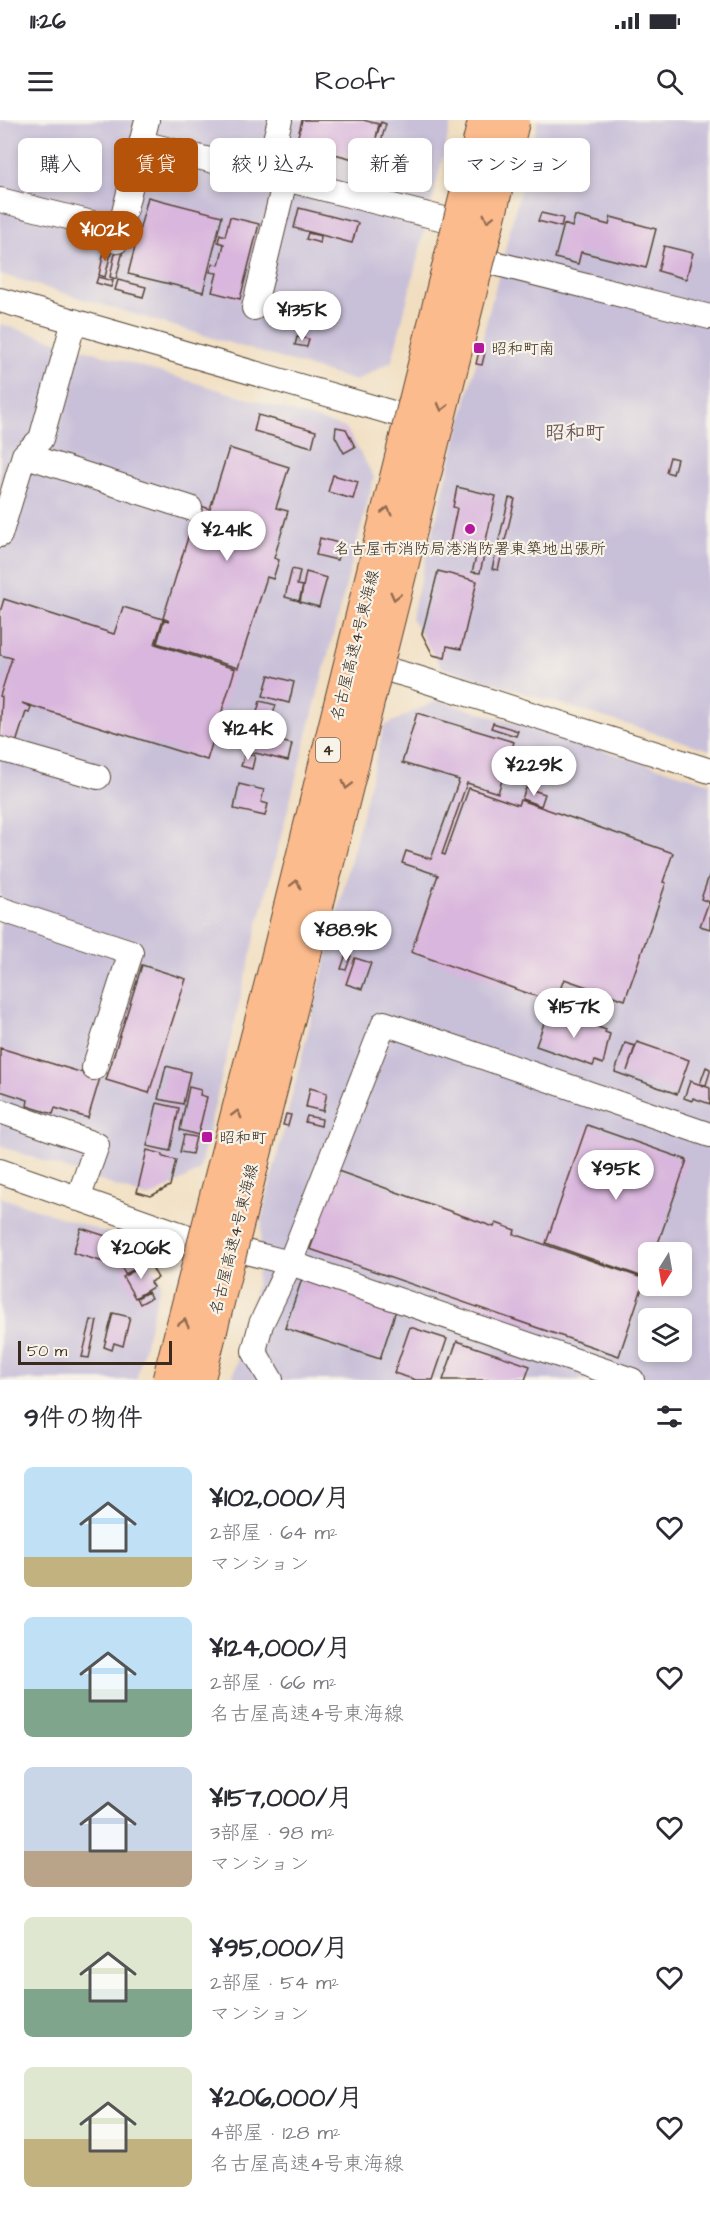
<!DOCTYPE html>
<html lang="ja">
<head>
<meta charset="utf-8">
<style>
  body { margin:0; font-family:"Architects Daughter","Klee One",sans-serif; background:#f7f7f7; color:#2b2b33; height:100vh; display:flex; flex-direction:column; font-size:22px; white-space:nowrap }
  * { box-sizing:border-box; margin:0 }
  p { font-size:20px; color:#7c7c81 }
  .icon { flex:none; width:33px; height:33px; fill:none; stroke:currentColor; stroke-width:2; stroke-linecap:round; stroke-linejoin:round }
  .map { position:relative; height:1260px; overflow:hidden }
  .side { display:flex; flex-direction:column; background:#fff; flex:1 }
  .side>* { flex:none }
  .top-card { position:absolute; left:18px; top:18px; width:675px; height:54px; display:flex; gap:12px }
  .needle { width:39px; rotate:191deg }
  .controls { position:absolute; left:638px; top:1122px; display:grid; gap:12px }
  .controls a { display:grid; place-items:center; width:54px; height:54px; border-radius:9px; background:#fff; box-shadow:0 3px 9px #0003; font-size:30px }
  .scale { position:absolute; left:18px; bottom:15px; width:154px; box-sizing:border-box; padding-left:6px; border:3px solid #3b2a1e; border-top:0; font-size:16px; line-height:21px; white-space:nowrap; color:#3b2a1e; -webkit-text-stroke:4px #f7f3e8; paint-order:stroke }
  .price { position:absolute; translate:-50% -51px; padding:0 14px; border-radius:21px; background:#fff; color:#222; font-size:20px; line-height:39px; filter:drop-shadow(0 2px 3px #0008) }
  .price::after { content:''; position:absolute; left:50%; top:36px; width:18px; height:14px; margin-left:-9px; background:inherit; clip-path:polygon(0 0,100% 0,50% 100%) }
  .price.on { background:#b45309; color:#fff }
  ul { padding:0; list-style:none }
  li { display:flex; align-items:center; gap:18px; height:150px; padding:0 24px }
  li span { display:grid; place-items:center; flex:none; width:168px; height:120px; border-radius:9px; color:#555 }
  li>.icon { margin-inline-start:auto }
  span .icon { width:72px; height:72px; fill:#fffc; stroke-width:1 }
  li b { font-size:26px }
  h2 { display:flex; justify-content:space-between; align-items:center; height:72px; padding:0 24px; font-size:26px }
  .tag { padding:0 21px; border-radius:9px; background:#fff; box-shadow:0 3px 9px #0003; font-size:21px; line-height:54px }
  .tag.on { background:#b45309; color:#fff }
  .status { display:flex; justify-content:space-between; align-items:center; height:42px; padding:0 30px; background:#fff; direction:ltr }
  .status svg { height:16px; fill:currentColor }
  header { display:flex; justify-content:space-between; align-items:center; height:78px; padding:0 24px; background:#fff; font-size:27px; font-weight:600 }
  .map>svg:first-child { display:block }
  .industrial { fill:#c8bfd8; fill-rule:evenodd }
  .building { fill:#d9b6dd }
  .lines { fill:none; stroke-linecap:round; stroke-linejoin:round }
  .minor-casing { stroke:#564536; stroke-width:26 }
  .minor { stroke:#fff; stroke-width:24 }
  .highway-bridge-casing { stroke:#564536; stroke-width:35; stroke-linecap:butt }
  .highway-bridge { stroke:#fbbb8d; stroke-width:33 }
  .oneway { stroke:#916b50 }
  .poi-dot { fill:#b5179e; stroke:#f7f3e8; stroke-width:2 }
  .labels { text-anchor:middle; stroke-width:4.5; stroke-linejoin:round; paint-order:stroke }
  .shield { fill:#f7f3e8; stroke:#73665b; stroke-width:1.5 }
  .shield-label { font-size:15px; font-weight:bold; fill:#3b2a1e }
  .poi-label { font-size:16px; fill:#3b2a1e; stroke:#f7f3e8; text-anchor:start }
  .street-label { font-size:16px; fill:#3b2a1e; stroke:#f7f3e8 }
  .quarter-label { font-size:20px; font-weight:bold; fill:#725b61; stroke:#f7f3e8 }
</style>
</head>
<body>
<div class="status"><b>11:26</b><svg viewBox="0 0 49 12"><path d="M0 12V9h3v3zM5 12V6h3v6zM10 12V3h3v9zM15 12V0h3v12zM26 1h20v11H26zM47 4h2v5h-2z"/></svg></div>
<header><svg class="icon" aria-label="menu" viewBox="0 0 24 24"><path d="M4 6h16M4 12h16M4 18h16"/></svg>Roofr<svg class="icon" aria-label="search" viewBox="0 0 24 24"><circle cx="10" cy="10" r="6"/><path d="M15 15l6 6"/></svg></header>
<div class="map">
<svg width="710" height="1260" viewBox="0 0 710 1260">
  <rect width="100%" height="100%" fill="#f7f3e8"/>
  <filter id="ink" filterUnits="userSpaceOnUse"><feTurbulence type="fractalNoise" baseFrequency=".0167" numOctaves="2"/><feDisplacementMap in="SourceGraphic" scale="12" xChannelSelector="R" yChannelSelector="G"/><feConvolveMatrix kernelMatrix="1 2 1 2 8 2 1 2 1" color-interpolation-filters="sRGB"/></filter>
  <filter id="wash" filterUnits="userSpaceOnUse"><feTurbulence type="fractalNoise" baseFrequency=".008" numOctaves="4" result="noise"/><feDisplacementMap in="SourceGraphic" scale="24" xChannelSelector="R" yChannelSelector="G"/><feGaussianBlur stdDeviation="1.35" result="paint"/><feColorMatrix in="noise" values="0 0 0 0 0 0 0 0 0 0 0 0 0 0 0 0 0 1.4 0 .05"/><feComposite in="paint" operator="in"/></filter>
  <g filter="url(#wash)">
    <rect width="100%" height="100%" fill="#f1dec0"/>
    <path class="industrial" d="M0,0H452L392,241L356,261L0,154Z
      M538,0H710V630L441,547L411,498Z
      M0,204L346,308L374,357L259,801L199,1051L149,1078L0,1026Z
      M438,580L710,663V1260H232L256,1166L263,1093L384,606ZM648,1132H681V1166H648ZM648,1198H681V1232H648Z
      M0,1077L140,1124L161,1161L136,1260H0Z"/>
    <g id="blocks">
      <path class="building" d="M302,0H363L379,4L376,18L381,2L386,4L379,28L373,26L369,43L296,24Z
        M381,45L399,49L396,61L378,57Z
        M148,77L222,96L203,172L128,154Z
        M299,88L358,103L352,123L294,108Z
        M541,93L563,98L561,107L538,101Z
        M575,96L609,105L611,97L656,109L646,148L581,132L578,144L555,138L564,104L572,107Z
        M230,97L259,104L240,179L212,172L217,153L210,152L213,144L219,145L224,124L218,122L220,114L225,116Z
        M308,113L321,116L320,123L306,119Z
        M664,126L693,133L686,159L658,151Z
        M105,127L112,129L105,157L99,155Z
        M116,129L123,131L116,159L110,157Z
        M98,157L113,161L111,167L96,163Z
        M118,160L146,167L143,177L115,170Z
        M297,217L309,219L307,227L295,225Z
        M479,231L485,232L482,245L476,244Z
        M258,295L316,311L312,327L254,311Z
        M336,307L346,309L355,327L344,333L335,316Z
        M229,328L289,347L276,388L288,391L274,438L279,440L273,459L267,457L238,548L157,523L164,500L169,501L163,498L198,385L210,389Z
        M670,337L677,339L673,354L666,352Z
        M333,355L358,362L353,379L328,372Z
        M457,367L496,376L484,429L450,422L457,388L453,387Z
        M509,378L515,379L498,450L492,449Z
        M320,418L342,424L337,440L316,435Z
        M478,429L485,431L480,453L472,452Z
        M292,449L300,451L297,465L303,466L299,481L285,477Z
        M438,451L477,461L461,529L447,526L445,538L433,535L422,514Z
        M306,452L327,458L319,487L300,482Z
        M4,479L114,514L123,487L163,499L155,524L235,549L207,640L22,583L31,587L29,593L26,592L16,623L0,618L2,577L0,576L12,538L0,535V492Z
        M269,555L294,562L289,583L263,576Z
        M260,581L276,585L266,615L252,611Z
        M417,593L514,622L498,673L467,663L442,734L445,735L469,668L518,685L520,680L673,733L663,762L666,763L625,880L564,859L555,883L411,832L438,755L402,743L406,731L431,739L459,660L402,643Z
        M493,603L518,611L516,616L491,608Z
        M251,614L292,624L288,641L247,631Z
        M245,633L255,636L252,649L241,646Z
        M239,664L264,670L261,682L268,684L265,696L234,689Z
        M526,668L545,674L541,686L522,679Z
        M710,753V809L700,806L709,782L701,779Z
        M346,834L351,836L346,850L341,849Z
        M355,838L371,843L362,869L346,864Z
        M142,845L186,859L149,973L106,960Z
        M549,889L606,910L605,912L610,914L603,944L595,941L593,946L536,926Z
        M637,922L689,940L677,974L615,952L625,923L635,926L627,951Z
        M0,928L100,958L88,998L55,988L53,994L27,986L28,980L0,971Z
        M166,946L190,952L183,984L158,979Z
        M706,947L710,949V952L706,965L700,964Z
        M690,961L710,968V984L693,978L692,981L684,978Z
        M189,967L201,970L200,975L207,977L198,1015L180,1010Z
        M310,968L327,973L323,991L306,987Z
        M157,983L179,988L170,1031L147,1026Z
        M286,994L291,995L288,1006L283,1005Z
        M307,996L322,999L321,1006L305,1002Z
        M587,1005L687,1040L655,1132H648L646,1158L546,1123Z
        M184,1015L196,1017L192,1034L180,1032Z
        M147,1030L163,1034V1037L176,1040L170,1066L151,1076L137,1072Z
        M338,1051L494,1107L496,1103L515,1110L514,1114L645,1159L619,1236L310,1129L317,1110L308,1106Z
        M81,1108L115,1119L107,1143L73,1133Z
        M140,1125L149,1142L125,1154L120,1144L129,1140L125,1133Z
        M149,1142L158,1158L150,1162L153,1167L135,1178L123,1157Z
        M303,1156L397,1187L380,1239L285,1208Z
        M148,1172L151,1178L140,1184L137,1178Z
        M113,1193L130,1197L123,1226L114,1223L112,1230L104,1227Z
        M91,1200L97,1201L89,1238L82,1237Z
        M410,1207L447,1219L433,1260H416L394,1253Z
        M457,1221L530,1246L525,1260H443Z"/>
    </g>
  </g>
  <g filter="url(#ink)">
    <use href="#blocks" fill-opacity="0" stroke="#564536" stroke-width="1.5"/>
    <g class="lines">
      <g class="minor-casing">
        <path id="minor" d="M142,23L448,100
          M266,55L280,0
          M0,80L120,110
          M117,121L147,0
          M462,135L710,197
          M0,180L400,295
          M254,188L285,60
          M24,335L190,388
          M0,415L24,335L41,319L74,201
          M360,542L414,557L710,651
          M0,629L98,657
          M0,789L131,832L94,948
          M0,991L97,1025L78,1079
          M0,1051L194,1119L290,1143L632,1260
          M271,1260L254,1231L261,1204L290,1143L384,903L710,1015"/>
      </g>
      <use href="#minor" class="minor"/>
      <g class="highway-bridge-casing">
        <path id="highway-bridge" d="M169,1260L276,845L485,0
          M198,1260L513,0"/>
      </g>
      <use href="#highway-bridge" class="highway-bridge"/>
    </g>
    <defs><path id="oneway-chevron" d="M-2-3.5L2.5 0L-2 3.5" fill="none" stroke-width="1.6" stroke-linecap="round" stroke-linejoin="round" transform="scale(1.5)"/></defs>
    <g class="oneway">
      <use href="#oneway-chevron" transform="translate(488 98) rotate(104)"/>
      <use href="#oneway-chevron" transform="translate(442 287) rotate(104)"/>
      <use href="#oneway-chevron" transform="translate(387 391) rotate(-76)"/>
      <use href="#oneway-chevron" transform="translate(395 476) rotate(104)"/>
      <use href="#oneway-chevron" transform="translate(347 665) rotate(104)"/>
      <use href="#oneway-chevron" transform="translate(296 764) rotate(-76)"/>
      <use href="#oneway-chevron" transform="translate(237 994) rotate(-75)"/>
      <use href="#oneway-chevron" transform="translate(184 1203) rotate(-76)"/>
    </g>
  </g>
  <g class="poi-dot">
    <rect x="473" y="222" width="12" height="12" rx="3"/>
    <circle cx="470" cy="409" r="6"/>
    <rect x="201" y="1011" width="12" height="12" rx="3"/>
  </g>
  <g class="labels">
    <rect class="shield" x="316" y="618" width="24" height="24" rx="4.5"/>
    <g class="shield-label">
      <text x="328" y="635">4</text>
    </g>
    <g class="poi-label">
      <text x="491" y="234">昭和町南</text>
      <text x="470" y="434" text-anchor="middle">名古屋市消防局港消防署東築地出張所</text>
      <text x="219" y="1023">昭和町</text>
    </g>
    <g class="street-label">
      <text transform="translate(354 525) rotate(-76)" y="6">名古屋高速4号東海線</text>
      <text transform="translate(233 1119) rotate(-76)" y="6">名古屋高速4号東海線</text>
    </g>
    <g class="quarter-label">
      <text x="575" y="319">昭和町</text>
    </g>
  </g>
</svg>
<div class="controls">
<a><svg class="needle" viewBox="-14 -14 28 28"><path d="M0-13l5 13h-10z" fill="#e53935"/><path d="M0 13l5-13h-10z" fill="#7c7c81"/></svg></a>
<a><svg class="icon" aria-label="layers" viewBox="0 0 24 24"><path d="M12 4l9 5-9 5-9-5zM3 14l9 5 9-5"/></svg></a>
</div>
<div class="scale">50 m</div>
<b class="price on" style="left:105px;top:142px">¥102K</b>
<b class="price" style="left:302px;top:222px">¥135K</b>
<b class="price" style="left:227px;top:442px">¥241K</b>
<b class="price" style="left:248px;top:641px">¥124K</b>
<b class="price" style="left:534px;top:677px">¥229K</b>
<b class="price" style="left:346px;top:842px">¥88.9K</b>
<b class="price" style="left:574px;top:919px">¥157K</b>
<b class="price" style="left:616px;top:1081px">¥95K</b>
<b class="price" style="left:141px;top:1160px">¥206K</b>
<div class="top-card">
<a class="tag">購入</a>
<a class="tag on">賃貸</a>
<a class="tag">絞り込み</a>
<a class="tag">新着</a>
<a class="tag">マンション</a>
</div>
</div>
<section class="side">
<h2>9件の物件<svg class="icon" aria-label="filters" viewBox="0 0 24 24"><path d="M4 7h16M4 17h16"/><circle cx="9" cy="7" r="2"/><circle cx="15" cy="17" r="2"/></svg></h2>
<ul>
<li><span style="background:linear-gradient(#bfe0f5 75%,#c2b280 0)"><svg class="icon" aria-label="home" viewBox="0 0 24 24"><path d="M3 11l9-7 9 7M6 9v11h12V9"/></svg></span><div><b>¥102,000/月</b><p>2部屋 · 64 m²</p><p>マンション</p></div><svg class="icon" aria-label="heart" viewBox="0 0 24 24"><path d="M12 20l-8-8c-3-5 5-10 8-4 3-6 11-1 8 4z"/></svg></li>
<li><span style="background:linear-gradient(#bfe0f5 60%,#7fa58c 0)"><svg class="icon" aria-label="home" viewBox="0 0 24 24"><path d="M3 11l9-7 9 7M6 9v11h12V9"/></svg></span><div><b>¥124,000/月</b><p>2部屋 · 66 m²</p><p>名古屋高速4号東海線</p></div><svg class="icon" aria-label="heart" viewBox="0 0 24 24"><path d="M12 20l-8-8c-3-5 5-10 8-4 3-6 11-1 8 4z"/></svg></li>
<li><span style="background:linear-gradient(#c9d6e8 70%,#b9a48a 0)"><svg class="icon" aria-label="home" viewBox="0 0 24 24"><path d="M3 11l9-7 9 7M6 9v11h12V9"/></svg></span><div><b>¥157,000/月</b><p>3部屋 · 98 m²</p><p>マンション</p></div><svg class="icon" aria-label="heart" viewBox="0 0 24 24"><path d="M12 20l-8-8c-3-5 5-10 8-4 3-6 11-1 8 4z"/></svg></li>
<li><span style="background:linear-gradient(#dfe7d0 60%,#7fa58c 0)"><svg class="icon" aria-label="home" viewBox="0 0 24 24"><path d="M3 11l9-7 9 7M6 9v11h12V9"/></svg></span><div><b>¥95,000/月</b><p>2部屋 · 54 m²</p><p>マンション</p></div><svg class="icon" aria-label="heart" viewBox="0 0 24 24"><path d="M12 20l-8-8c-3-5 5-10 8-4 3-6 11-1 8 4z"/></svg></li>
<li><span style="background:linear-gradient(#dfe7d0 60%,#c2b280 0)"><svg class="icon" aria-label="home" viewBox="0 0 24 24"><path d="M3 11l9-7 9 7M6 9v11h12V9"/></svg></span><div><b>¥206,000/月</b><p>4部屋 · 128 m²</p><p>名古屋高速4号東海線</p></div><svg class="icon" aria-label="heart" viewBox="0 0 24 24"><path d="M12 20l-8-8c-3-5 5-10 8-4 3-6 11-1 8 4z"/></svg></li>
</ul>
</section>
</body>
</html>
